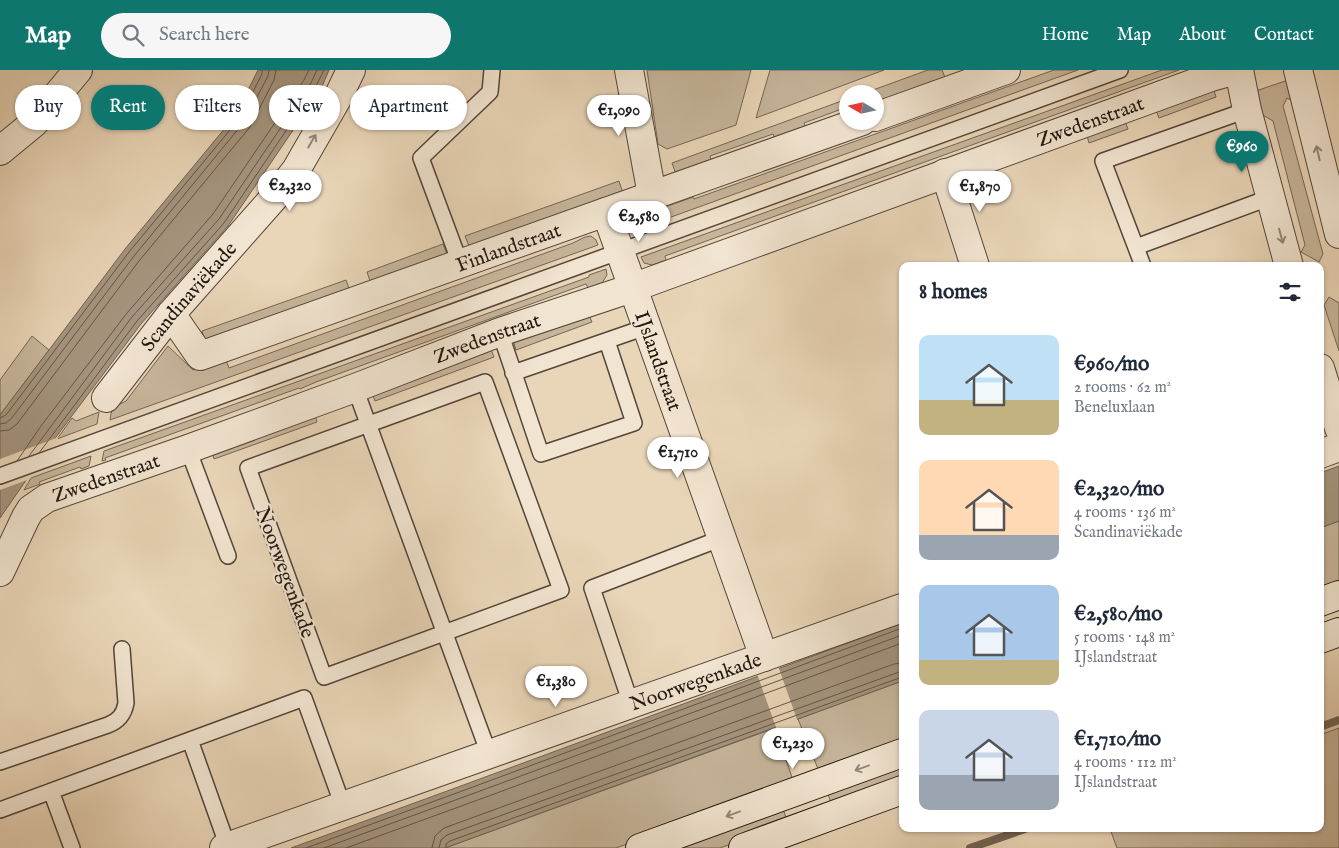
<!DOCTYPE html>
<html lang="en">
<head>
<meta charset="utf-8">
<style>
  body { margin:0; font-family:"IM FELL English",serif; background:#f6f6f7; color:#1f2937; height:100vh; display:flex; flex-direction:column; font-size:19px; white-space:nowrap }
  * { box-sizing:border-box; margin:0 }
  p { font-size:16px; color:#747a83 }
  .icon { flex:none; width:28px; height:28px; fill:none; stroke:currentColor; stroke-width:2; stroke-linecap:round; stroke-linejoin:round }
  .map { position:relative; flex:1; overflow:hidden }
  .side { position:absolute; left:899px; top:192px; width:425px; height:570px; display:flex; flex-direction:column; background:#fff; border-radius:10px; box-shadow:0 1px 4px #0004 }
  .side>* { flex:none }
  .top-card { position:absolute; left:15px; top:15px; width:475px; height:45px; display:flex; gap:10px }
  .needle { width:32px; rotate:279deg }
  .fabs { position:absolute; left:839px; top:15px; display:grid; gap:10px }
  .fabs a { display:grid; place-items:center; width:45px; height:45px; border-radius:50%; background:#fff; box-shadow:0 1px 4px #0004; font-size:25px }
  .price { position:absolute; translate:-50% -42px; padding:0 11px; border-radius:18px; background:#fff; color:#222; font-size:16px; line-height:32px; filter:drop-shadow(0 1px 2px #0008) }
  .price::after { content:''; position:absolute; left:50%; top:30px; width:15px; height:11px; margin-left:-8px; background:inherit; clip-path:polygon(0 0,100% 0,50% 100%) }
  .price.on { background:#0f766e; color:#fff }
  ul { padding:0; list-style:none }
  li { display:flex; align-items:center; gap:15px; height:125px; padding:0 20px }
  li span { display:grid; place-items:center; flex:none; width:140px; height:100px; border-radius:10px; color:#555 }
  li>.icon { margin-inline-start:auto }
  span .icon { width:60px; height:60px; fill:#fffc; stroke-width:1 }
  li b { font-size:21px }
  h2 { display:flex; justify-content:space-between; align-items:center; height:60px; padding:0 20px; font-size:21px }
  .tag { padding:0 18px; border-radius:22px; background:#fff; box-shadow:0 1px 4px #0004; font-size:18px; line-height:45px }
  .tag.on { background:#0f766e; color:#fff }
  header { display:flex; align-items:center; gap:30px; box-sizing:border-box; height:70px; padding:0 25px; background:#0f766e; color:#fff }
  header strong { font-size:24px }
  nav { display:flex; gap:28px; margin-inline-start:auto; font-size:18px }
  .search { width:350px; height:45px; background:#f6f6f7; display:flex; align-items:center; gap:12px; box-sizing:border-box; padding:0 18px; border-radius:28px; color:#747a83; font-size:19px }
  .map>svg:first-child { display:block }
  .green { fill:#c7b59b; stroke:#746656 }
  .water { fill:#a5947e; stroke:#706252 }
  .pier { fill:#e9d5b7 }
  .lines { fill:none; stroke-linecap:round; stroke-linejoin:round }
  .shore { stroke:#635647; stroke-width:1 }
  .stream { stroke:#706252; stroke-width:8 }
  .lane-casing { stroke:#53463a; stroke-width:18 }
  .street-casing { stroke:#53463a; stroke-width:30 }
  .secondary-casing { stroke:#211710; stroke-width:30 }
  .lane { stroke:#f1e4d0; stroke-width:15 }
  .street { stroke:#f1e4d0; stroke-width:28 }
  .secondary { stroke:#f1e4d0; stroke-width:28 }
  .oneway { stroke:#93887a }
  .labels { text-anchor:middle; stroke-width:4.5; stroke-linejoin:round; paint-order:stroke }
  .street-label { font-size:20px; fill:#211710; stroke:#f1e4d0 }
</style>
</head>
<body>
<header>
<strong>Map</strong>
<div class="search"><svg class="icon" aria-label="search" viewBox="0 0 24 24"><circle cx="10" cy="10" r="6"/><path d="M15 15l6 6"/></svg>Search here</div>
<nav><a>Home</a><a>Map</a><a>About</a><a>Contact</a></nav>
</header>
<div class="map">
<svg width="1339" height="778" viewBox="0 0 1339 778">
  <rect width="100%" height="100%" fill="#e9d5b7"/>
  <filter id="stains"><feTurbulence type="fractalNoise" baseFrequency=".004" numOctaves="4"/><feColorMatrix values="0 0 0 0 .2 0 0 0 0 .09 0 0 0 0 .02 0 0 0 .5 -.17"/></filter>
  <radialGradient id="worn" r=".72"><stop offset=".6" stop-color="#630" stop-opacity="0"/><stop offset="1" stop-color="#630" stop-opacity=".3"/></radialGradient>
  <path class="green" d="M647,0H751L736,55L667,79L658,74Z
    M770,0H884L756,48Z
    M928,0H942L946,10L875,35V24H862Z
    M1054,0H1078L649,155L631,163L630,155L635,148L693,127L694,129Z
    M1162,0H1179L665,186L666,190L652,195L644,193L641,187Z
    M1291,9L1299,34L1287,28L1283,36L1323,184L1319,192L1301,182L1305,175L1273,51L1254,40L1250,23Z
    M1213,17L1216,27L1159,48L1155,38Z
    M847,29V37L804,53L807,60L776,71L773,64L710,86L712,94L677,107L672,93Z
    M1124,49L1128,59L1089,73L1086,62Z
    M619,111L624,126L471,181L465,166Z
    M591,166L596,170L598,175L110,350L112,338L126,331L168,276L193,300L225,288L229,298L573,173L585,167Z
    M443,174L449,189L372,217L367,202Z
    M606,199L607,205L602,213L588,218L586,214L316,312L300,319L299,318L105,388L106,390L102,391L104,381L589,207V205Z
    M346,210L351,224L207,276L202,261Z
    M1329,227L1339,233V281L1324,235Z
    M588,243L592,252L516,280L513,270Z
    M32,266L49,280L0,345V310Z
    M490,277L494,287L375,331L371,321Z
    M99,342L97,354L57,369L72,348L76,351Z
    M314,342L317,352L214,389L211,379Z
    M91,386L89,396L81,399L80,397L39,412L40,414L24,420L31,408Z
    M1339,451V516L1320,523V458Z
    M902,611V674L820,704L798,649Z
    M775,658L794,713L616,778H445Z
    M1339,658V778H1117L1110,759H1320V665Z
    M902,688V712L833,738L825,716Z
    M782,736L788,753L720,778H662Z"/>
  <path class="water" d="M258,0H329L321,19L228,156L141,254L56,367L0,448V345L125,179L235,46Z
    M1339,396V451L1320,458V403Z
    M902,553V611L445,778H291C495,704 699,628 902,553Z"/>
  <path class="pier" d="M59,367L30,409L0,420V389Z
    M778,596L798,652L777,660L757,604Z"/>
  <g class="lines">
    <path class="shore" d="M0,348L6,345L129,182L239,49L262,4V0
      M0,354L6,353L11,349L134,186L244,52L268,6L269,0
      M0,361L9,360L17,354L139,191L250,57L274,10L276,0
      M39,383L137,251L224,153L316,16L324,0
      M29,386L132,247L219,149L311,13L317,0
      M17,391L41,356L127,243L213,144L304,10L309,0
      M306,778C505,706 704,631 902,558
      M324,778C517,708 710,636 902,565
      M346,778C532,711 717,641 902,573
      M432,778L435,766L444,758L894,594L902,593
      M439,778L441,770L447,765L902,601
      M446,778V774L450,771L902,607"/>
    <path class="stream" d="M1320,657L1339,650
      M970,778L1025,759"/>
    <g class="lane-casing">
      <path id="lane" d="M1136,177L1271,127
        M460,193L421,88L490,22L492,0
        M1143,196L1103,91L1247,40
        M500,262L541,384L634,353L607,271
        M513,303L646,257
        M485,312L561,520L324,607L248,398Z
        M355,318L489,684
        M188,379L228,486
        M0,406L1120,0
        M631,634L592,518L722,468
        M190,670L228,777
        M0,692L108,655C119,651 124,644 126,633L122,579
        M51,721L72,778
        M0,740L304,628L343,736"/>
    </g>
    <g class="street-casing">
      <g id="street">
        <path d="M629,0L652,125"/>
        <path d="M1239,0L1247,40L1289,196"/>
        <path d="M1298,0L1339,164"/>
        <path d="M875,47L1006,0"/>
        <path d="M0,81L34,53L78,0"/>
        <path d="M945,103L975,196"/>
        <path id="s1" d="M606,142L764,587"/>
        <path id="s2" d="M171,244L200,286C421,209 641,129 862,51"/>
        <path d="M1320,298L1339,358"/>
        <path id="s3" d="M106,328L171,244L278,123L296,100L338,27L351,0"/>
        <path d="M1320,384L1339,377"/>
        <path id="s4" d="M0,502L26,447L31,439L47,428L188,379L355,318L500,262L632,218L1211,7L1236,0"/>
        <path id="s5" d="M224,778L902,538"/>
      </g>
    </g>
    <g class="secondary-casing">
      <path id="secondary" d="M1320,532L1339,525
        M1320,569L1339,562
        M640,778L902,683
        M743,778L902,720"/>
    </g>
    <use href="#lane" class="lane"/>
    <use href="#street" class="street"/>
    <use href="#secondary" class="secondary"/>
  </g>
  <defs><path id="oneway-shaft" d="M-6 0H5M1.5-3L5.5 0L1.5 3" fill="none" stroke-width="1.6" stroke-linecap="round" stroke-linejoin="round" transform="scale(1.25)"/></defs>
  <g class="oneway">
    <use href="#oneway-shaft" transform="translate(312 71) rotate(-60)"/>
    <use href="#oneway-shaft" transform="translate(1318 83) rotate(-103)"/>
    <use href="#oneway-shaft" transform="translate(1281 166) rotate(75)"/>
    <use href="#oneway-shaft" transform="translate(862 698) rotate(160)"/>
    <use href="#oneway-shaft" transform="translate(733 744) rotate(160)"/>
  </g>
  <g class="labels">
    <g class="street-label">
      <text dy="7" stroke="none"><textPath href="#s4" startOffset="1199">Zwedenstraat</textPath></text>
      <text dy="7" stroke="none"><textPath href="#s2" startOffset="378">Finlandstraat</textPath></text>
      <text dy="7" stroke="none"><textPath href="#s3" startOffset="131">Scandinaviëkade</textPath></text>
      <text dy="7" stroke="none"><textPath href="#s4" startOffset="558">Zwedenstraat</textPath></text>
      <text dy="7" stroke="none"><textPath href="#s1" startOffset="158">IJslandstraat</textPath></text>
      <text dy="7" stroke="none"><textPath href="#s4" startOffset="152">Zwedenstraat</textPath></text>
      <text transform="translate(286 502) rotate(70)" y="7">Noorwegenkade</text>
      <text dy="7" stroke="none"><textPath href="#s5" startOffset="500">Noorwegenkade</textPath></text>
    </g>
  </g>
  <rect width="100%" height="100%" filter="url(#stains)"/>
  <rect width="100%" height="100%" fill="url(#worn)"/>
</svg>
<div class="fabs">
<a><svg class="needle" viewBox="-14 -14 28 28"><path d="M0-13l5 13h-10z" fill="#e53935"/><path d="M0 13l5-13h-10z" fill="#747a83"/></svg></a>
</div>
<b class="price" style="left:619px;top:67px">€1,090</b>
<b class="price on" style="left:1242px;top:103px">€960</b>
<b class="price" style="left:290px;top:142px">€2,320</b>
<b class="price" style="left:980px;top:143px">€1,870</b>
<b class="price" style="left:639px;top:173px">€2,580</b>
<b class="price" style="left:678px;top:409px">€1,710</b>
<b class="price" style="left:556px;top:638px">€1,380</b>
<b class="price" style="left:793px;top:700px">€1,230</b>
<div class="top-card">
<a class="tag">Buy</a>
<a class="tag on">Rent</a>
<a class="tag">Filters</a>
<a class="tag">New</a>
<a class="tag">Apartment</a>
</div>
<section class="side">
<h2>8 homes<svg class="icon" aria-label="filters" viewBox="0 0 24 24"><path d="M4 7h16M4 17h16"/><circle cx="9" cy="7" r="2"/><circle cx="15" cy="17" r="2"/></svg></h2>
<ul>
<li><span style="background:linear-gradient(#bfe0f5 65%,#c2b280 0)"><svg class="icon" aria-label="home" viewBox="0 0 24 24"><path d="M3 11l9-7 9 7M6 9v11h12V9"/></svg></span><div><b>€960/mo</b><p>2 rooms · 62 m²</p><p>Beneluxlaan</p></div></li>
<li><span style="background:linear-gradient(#ffd9b3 75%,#9aa5b1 0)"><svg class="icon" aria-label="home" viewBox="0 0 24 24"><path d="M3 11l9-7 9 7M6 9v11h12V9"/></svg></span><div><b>€2,320/mo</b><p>4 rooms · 136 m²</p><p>Scandinaviëkade</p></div></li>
<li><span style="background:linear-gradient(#a9c7e8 75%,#c2b280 0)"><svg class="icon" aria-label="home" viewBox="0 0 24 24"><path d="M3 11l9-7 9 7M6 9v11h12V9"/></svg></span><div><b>€2,580/mo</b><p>5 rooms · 148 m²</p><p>IJslandstraat</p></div></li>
<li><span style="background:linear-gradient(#c9d6e8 65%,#9aa5b1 0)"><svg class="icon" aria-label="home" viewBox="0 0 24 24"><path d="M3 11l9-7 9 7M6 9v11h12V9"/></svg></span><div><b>€1,710/mo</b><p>4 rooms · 112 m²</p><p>IJslandstraat</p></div></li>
</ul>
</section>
</div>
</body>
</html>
